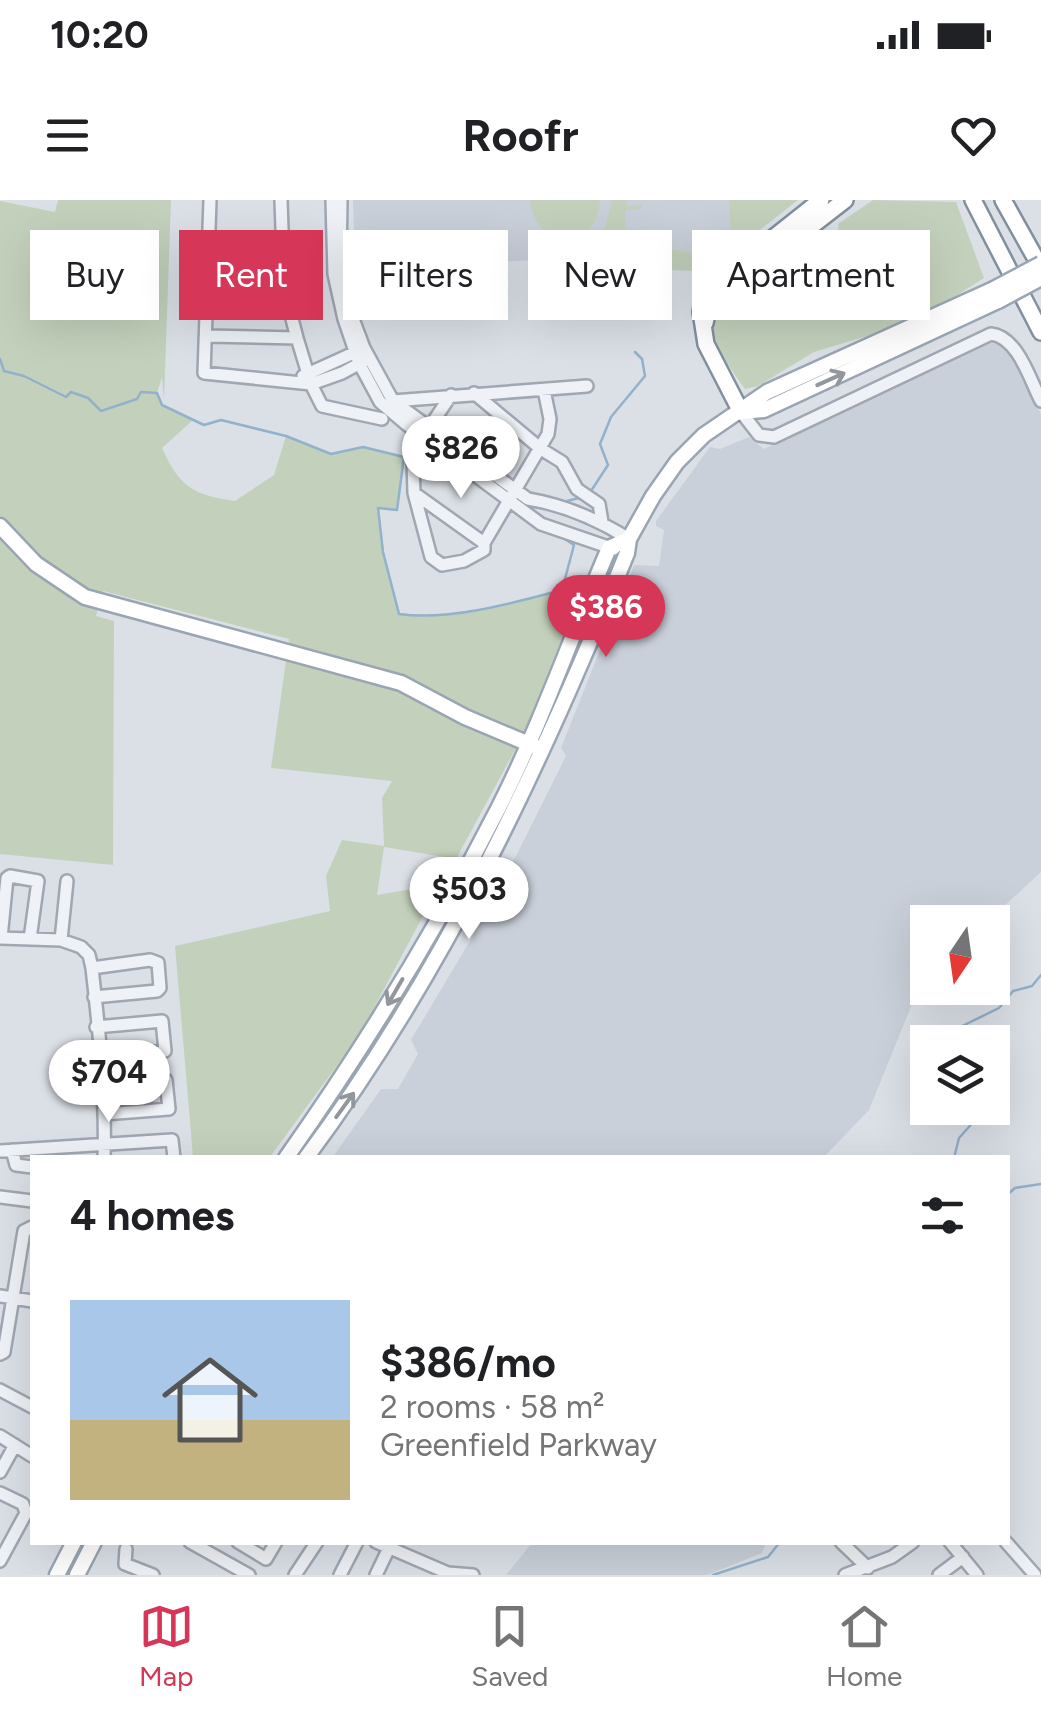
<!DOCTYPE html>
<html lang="en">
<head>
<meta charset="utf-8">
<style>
  body { margin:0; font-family:Figtree,sans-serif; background:#f6f6f6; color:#202124; height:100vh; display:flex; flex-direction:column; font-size:38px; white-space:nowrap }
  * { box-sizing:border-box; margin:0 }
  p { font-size:32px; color:#757577 }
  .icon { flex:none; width:55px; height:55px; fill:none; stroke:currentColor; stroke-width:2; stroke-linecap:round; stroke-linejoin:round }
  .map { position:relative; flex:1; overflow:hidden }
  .side { position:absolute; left:30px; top:955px; width:980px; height:390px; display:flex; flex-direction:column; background:#fff; border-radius:0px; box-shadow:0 10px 40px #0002 }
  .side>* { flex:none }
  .banner { position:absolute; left:30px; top:30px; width:982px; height:90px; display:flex; gap:20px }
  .needle { width:65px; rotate:193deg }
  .controls { position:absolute; left:910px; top:705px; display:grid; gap:20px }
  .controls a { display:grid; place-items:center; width:100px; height:100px; border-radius:0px; background:#fff; box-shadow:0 10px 40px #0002; font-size:50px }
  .price { position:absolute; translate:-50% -85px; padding:0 22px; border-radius:35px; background:#fff; color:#222; font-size:32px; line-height:65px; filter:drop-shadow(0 2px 5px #0008) }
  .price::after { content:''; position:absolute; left:50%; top:60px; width:30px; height:22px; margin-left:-15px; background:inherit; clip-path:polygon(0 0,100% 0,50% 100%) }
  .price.active { background:#d63657; color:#fff }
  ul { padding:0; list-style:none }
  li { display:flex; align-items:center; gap:30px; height:250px; padding:0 40px }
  li span { display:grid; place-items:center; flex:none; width:280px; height:200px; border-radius:0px; color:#555 }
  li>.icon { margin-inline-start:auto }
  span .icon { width:120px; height:120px; fill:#fffc; stroke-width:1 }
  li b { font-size:42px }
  h2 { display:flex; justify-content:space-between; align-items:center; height:120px; padding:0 40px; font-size:42px }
  .chip { padding:0 35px; border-radius:0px; background:#fff; box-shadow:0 10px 40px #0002; font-size:35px; line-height:90px }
  .chip.active { background:#d63657; color:#fff }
  .status { display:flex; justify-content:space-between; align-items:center; height:70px; padding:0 50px; background:#fff; direction:ltr }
  .status svg { height:28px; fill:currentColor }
  header { display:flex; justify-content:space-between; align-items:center; height:130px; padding:0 40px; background:#fff; font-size:45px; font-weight:700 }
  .tab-bar { display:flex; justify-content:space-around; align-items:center; height:140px; border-top:2px solid #e0e0e0; background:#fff; font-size:28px; color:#757577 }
  .tab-bar a { display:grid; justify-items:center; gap:5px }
  .tab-bar .active { color:#d63657 }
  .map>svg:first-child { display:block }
  .built { fill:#c9d0d9 }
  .green { fill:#c3d1bc }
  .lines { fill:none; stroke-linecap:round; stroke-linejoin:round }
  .stream { stroke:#93b1ca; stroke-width:2.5 }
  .minor-casing { stroke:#a0a7b1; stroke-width:16 }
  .major-casing { stroke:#9aa5b3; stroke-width:19 }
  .highway-casing { stroke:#828f9e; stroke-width:20 }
  .minor { stroke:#eef1f5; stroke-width:11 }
  .major { stroke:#fff; stroke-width:14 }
  .highway { stroke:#fff; stroke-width:15 }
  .major-bridge-casing { stroke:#9aa5b3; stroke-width:19; stroke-linecap:butt }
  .major-bridge { stroke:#fff; stroke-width:14 }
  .oneway { stroke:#92979e }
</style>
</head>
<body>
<div class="status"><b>10:20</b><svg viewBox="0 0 49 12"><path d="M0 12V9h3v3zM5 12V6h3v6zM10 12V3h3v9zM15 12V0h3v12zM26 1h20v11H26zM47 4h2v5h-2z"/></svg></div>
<header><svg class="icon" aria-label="menu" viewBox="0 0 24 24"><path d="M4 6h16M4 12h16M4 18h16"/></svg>Roofr<svg class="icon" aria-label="heart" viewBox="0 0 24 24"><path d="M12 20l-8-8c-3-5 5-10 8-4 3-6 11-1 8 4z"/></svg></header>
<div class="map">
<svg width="1041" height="1375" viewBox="0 0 1041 1375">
  <rect width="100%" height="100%" fill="#dbe0e7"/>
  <path class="built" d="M353,0H742L746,42L707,71L670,70L661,52L355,71Z
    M991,143L1006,146L1041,214V672L987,722H928L927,779L919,787L869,910L824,957L332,958L381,889H398L418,854L411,840L493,702L566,556L561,548L634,365L659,366L664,330L656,326V321L710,247L720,249L749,237L764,249Z
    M532,1343V1342L766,1343L762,1353L707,1375H506Z"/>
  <path class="green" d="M58,0H171L164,200L162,177L157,193L162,205L193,220L162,248C180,288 194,295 235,301L274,275L286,236L331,253L363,247L404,257L397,310L378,308L383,352L399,414C449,421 513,403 561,390L565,378L583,385L522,537L456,659L384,647L377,695L440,684L360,834L270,957H193L175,746L330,711L326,676L342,640L384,646L382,598L392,581L271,568L289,439L103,391L96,416L114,421L113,665L0,654V1L55,12Z
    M530,0H600C597,52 535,51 530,0Z
    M612,0H626L627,6L642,5V9L626,10L625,35L617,43L581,46L605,28Z
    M729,0H798L719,62L713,54L731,33Z
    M873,0L956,2L984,78L934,110L900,126L814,152L758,186L745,189C689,113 712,110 780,68L809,75L841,52L838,24Z
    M661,48C680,51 701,50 707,71L670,70Z"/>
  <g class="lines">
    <path class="stream" d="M0,159L4,171L24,176L66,197L71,192L88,198L101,211L137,199L141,192L157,193L162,205L204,225L221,220L286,236L331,254L363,247L404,257L397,310L378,308L383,352L399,414C449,421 513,403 562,390L574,345L560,336
      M591,291L608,265L600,244L611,217L645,176L642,159L635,152
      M563,302L579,298
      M961,842L953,841L948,833L999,808L1013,791L1032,786L1041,775
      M954,958L959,938L976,919L975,908
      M1008,994L1015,988L1041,984
      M713,1375L768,1357L780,1342"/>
    <g class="minor-casing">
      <path id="minor" d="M210,0L204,173L311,184L342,173L366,160
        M332,0L334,74L344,119L359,163L380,202L406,224L541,324L614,349
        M341,0L340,63L350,111L364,148L393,201L528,299C564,305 597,319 629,339
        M207,136L297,138L284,88L281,0
        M297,138L311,184L322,206L382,219
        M303,176L358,151
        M474,193L541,249L562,262L577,289L599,304L602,322
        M451,195L423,237L413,261L414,293L431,357L442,365L464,361L484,350V343L548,234L550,219L544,190
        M393,201L587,186
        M741,212L759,235L774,237L991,134C1018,137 1030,180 1041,201
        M414,293L484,343
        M0,738L61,740L81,747L89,755L92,768
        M1,738L7,678L10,676L38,681L30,739
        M61,740L67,681
        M94,797L157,791L160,788L158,763L150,760L92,768C99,830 106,895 104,958
        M96,827L162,821L165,851L99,857
        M102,885L166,880L169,909L104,914
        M12,950L16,965L32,967
        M0,951L172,940L174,958
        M0,997L32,1001
        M0,1096L32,1101
        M0,1154L4,1152L24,1031L32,1027
        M0,1190L32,1207
        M0,1236L32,1256
        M0,1272L15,1245
        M0,1293L23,1304L26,1313L0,1361
        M190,1342L249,1375
        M238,1342L266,1359L276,1342
        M376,1342L448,1373L473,1375
        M841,1342L868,1368
        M950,1342L977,1375
        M1006,1342L1035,1375
        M126,1349L125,1364L153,1375
        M295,1375L317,1342
        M340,1375L357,1342
        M376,1375L388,1350
        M845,1375L892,1357L913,1342
        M939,1375L963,1357"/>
    </g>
    <g class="major-casing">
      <path id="major" d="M741,212L764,210L998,101
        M0,326L36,364L85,397L401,483L465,517L536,547
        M286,958C365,846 437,729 499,607C541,524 572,434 609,348L629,339
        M306,958C445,771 540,567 627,353L629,339L653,296L677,262L704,235L767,192L992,90
        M57,1375L74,1342
        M77,1375L94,1342"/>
    </g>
    <g class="highway-casing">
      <path id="highway" d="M973,0L1041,132
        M1003,0L1041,68
        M705,123L707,114L720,97L845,0
        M741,212L706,144L701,112L703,102L725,76L821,0"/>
    </g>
    <use href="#minor" class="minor"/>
    <use href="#major" class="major"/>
    <use href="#highway" class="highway"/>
    <g class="major-bridge-casing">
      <path id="major-bridge" d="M992,90L1041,64
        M998,101L1041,78"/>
    </g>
    <use href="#major-bridge" class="major-bridge"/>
  </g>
  <defs><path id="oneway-shaft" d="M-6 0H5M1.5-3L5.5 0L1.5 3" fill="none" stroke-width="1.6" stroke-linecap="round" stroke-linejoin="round" transform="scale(2.5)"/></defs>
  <g class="oneway">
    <use href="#oneway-shaft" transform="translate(831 179) rotate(-24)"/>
    <use href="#oneway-shaft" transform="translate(395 792) rotate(120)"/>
    <use href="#oneway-shaft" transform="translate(345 905) rotate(-54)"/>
  </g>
</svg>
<div class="controls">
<a><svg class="needle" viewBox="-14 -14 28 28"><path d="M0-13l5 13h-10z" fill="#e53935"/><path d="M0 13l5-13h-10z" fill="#757577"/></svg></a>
<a><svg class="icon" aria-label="layers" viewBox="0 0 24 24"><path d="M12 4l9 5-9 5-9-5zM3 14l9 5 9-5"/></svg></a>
</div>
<b class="price" style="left:461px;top:301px">$826</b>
<b class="price active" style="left:606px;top:460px">$386</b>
<b class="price" style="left:469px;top:742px">$503</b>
<b class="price" style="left:109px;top:925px">$704</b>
<div class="banner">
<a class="chip">Buy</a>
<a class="chip active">Rent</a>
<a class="chip">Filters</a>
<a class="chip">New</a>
<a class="chip">Apartment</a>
</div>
<section class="side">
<h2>4 homes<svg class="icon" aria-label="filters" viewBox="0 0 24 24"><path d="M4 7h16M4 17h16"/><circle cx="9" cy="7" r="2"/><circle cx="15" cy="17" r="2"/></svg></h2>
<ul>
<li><span style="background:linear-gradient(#a9c7e8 60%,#c2b280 0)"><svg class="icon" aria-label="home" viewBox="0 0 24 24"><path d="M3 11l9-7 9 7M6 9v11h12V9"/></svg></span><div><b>$386/mo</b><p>2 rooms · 58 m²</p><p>Greenfield Parkway</p></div></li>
</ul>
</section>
</div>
<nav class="tab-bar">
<a class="active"><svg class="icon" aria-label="map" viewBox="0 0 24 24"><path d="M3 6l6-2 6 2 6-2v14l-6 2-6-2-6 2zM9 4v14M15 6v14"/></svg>Map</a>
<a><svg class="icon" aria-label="saved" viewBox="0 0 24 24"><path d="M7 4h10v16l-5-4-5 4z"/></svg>Saved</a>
<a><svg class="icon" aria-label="home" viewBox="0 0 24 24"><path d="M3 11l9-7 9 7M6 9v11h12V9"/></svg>Home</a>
</nav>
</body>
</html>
